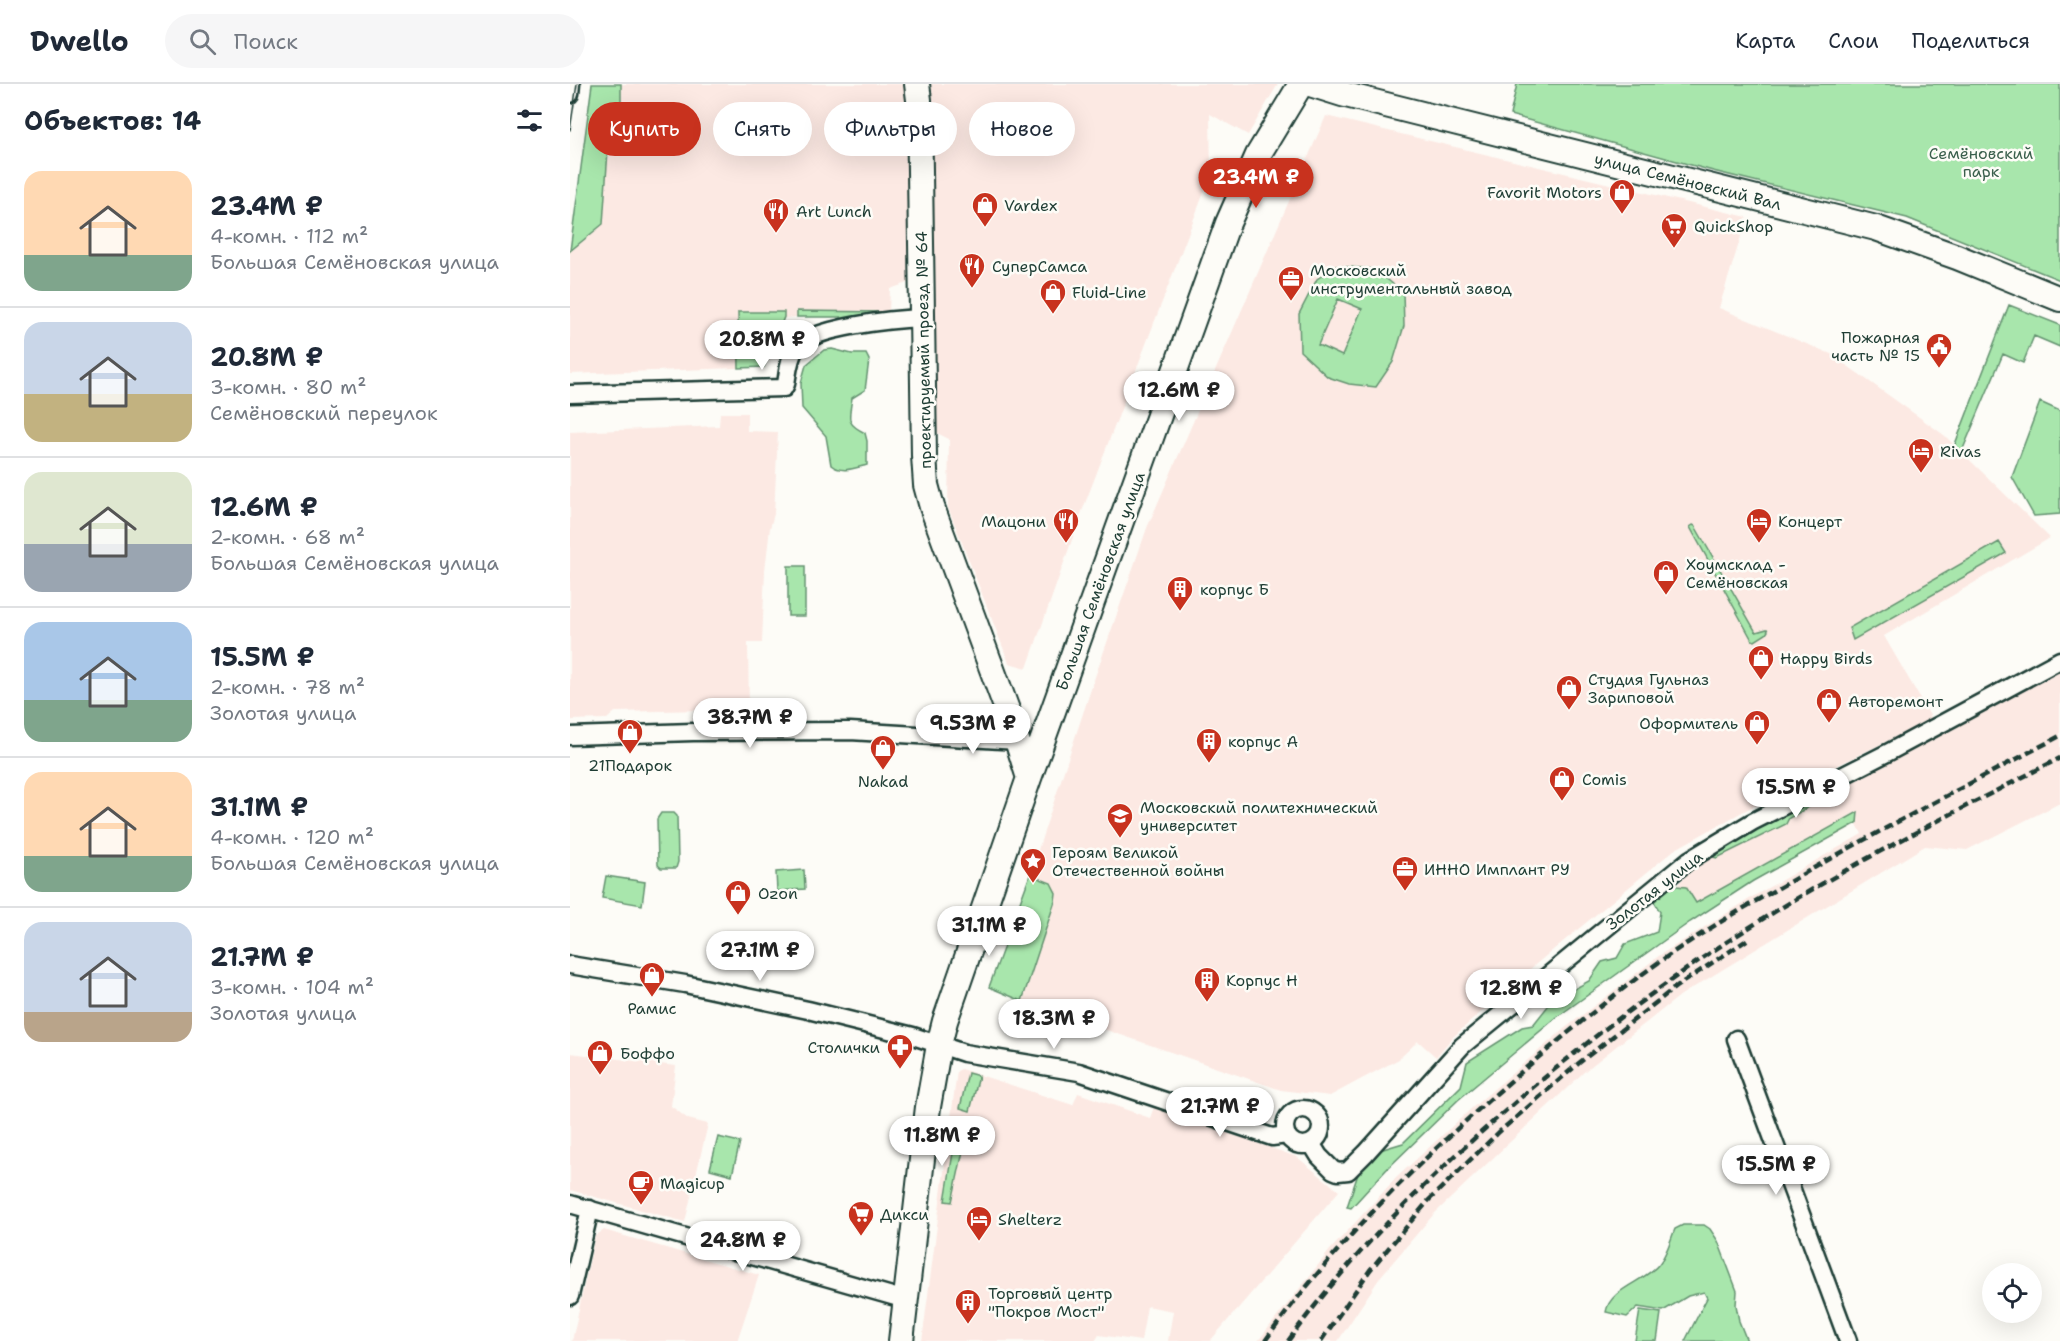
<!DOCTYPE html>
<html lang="ru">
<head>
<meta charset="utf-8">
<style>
  body { margin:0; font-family:"Shantell Sans",sans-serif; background:#f6f6f7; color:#1f2937; height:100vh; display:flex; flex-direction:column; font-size:22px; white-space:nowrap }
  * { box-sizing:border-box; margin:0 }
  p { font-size:20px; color:#747a83 }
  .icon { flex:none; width:33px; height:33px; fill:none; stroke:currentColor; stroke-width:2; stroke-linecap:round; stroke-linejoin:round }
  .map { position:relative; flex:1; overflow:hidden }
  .sheet { display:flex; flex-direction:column; background:#fff; width:570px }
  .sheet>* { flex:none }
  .banner { position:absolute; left:18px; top:18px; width:570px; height:54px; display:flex; gap:12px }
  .tools { position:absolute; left:1412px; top:1179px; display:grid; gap:12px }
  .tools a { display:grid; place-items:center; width:60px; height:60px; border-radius:50%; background:#fff; box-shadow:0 6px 24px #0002; font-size:30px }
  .price { position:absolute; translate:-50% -51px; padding:0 14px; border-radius:21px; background:#fff; color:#222; font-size:20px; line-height:39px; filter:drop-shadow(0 2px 3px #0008) }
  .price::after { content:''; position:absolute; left:50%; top:36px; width:18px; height:14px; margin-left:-9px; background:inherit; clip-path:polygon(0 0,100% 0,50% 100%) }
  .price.on { background:#c8321e; color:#fff }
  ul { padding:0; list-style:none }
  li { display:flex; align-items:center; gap:18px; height:150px; padding:0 24px }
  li+li { border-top:2px solid #e0e1e3 }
  li span { display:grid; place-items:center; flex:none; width:168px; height:120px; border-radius:18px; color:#555 }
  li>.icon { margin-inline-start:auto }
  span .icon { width:72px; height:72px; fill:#fffc; stroke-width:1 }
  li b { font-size:26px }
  h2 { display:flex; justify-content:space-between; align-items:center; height:72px; padding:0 24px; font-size:26px }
  .chip { padding:0 21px; border-radius:27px; background:#fff; box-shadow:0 6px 24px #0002; font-size:21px; line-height:54px }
  .chip.on { background:#c8321e; color:#fff }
  header { display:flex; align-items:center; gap:36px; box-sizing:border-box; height:84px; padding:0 30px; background:#fff; border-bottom:2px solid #e0e1e3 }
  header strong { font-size:28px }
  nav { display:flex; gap:33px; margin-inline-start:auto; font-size:21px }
  .search { width:420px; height:54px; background:#f6f6f7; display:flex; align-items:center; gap:15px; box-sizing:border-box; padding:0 21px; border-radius:33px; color:#747a83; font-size:22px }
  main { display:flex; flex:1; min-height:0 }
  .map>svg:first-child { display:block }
  .built { fill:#fce9e3 }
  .green { fill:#a8e6ac; stroke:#649270; stroke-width:1.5; fill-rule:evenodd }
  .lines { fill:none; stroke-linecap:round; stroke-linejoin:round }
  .street-casing { stroke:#1f3d34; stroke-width:21 }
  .secondary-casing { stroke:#1f3d34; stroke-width:28 }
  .street { stroke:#fdfcf7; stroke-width:16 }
  .secondary { stroke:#fdfcf7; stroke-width:24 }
  .tram { stroke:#1f3d34; stroke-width:1.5 }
  .rail { stroke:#1f3d34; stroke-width:4.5; stroke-dasharray:9 4.5; stroke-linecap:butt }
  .labels { text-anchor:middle; stroke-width:5; stroke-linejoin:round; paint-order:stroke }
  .park-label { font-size:16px; fill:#3a5f4c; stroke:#fdfcf7 }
  .street-label { font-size:16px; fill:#1f3d34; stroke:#fdfcf7 }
  .poi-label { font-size:16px; fill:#1f3d34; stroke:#fdfcf7; text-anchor:start }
</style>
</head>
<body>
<header>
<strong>Dwello</strong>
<div class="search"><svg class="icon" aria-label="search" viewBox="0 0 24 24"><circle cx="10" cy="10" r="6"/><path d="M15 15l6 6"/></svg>Поиск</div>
<nav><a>Карта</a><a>Слои</a><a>Поделиться</a></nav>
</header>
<main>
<section class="sheet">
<h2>Объектов: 14<svg class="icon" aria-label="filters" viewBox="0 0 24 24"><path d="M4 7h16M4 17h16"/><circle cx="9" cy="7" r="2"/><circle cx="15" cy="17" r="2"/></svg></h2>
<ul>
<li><span style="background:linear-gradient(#ffd9b3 70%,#7fa58c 0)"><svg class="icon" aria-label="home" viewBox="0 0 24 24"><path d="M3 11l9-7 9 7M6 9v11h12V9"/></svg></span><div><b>23.4M ₽</b><p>4-комн. · 112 m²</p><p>Большая Семёновская улица</p></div></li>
<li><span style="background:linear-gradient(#c9d6e8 60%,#c2b280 0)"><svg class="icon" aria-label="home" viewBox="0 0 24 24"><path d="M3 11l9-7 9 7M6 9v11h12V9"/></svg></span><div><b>20.8M ₽</b><p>3-комн. · 80 m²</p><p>Семёновский переулок</p></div></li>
<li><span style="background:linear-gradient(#dfe7d0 60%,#9aa5b1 0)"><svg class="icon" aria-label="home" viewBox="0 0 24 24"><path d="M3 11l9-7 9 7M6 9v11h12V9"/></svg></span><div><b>12.6M ₽</b><p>2-комн. · 68 m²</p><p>Большая Семёновская улица</p></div></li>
<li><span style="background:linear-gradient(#a9c7e8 65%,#7fa58c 0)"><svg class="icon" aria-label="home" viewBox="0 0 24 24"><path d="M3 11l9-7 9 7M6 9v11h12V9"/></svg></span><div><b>15.5M ₽</b><p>2-комн. · 78 m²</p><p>Золотая улица</p></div></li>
<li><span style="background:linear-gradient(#ffd9b3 70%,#7fa58c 0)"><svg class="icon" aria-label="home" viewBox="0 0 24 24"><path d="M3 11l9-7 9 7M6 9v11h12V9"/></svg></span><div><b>31.1M ₽</b><p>4-комн. · 120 m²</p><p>Большая Семёновская улица</p></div></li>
<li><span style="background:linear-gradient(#c9d6e8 75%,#b9a48a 0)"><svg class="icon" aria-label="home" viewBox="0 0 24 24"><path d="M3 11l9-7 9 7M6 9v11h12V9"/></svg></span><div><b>21.7M ₽</b><p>3-комн. · 104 m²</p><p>Золотая улица</p></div></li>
</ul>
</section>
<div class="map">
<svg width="1490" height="1257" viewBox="0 0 1490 1257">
  <rect width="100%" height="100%" fill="#fdfcf7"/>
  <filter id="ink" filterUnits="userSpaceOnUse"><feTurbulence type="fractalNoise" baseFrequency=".0167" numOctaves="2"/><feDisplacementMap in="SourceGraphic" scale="12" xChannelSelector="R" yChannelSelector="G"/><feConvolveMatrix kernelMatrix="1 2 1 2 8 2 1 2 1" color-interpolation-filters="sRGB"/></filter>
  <g filter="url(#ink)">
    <path class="built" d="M51,0H338L343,197L320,205L319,228L227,227V233L214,234L194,283L0,290V167L33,140L38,66V28H51Z
      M356,0H708L678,51L640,30L641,90L511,430L457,584L439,579L378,423L379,355L361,346Z
      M756,32L1177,133L1149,224L1261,270L1374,351L1480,454L1314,552L1362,635L1174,727L1104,766L954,890L882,954L866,973L848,957L829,975L760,1012L711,1006L452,917L419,903L462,784L526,590L577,444Z
      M150,329H177V347L208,348L204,430L200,444L195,486L192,559H178L179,625L45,628L37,635L0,636V348L149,342Z
      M1490,585V719L1397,766L1355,762L1111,911L1015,987L864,1130L811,1192L768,1257H688L760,1166L826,1094L903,1023L994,945L1090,871L1189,809L1292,750L1287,740L1183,797L1120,838L1103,806L1124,782Z
      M0,969L106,982L101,1022L118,1035L138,1040L115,1138L0,1106Z
      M391,985L503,1021L508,1009L580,1034L584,1023L727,1073L769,1107L640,1257H598L603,1227L577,1222L571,1257L529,1251L525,1257H352L387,987Z
      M34,1146L189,1191L167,1257H2L25,1152Z"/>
    <path class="green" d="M22,0H51V28H38V66L33,140L0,167Z
      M947,0H1490V196L1337,134L1143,87L940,31Z
      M766,182L804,185L833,208L834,242L823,278L806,303L779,300L758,293L730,267L729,230L747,195ZM768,215L792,225L772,272L748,261Z
      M1439,221L1490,241V263L1464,252L1453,279L1433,270L1390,372L1382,368Z
      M227,227L319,228L272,238L271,233H227Z
      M168,228H214V233L194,283L169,284Z
      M262,265L282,270H296L299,276L295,306L282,314C279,335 275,339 295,349L297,357V381C285,384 272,390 261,381L256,352L232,324L231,299L236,281L254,266Z
      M1470,318L1490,327V430L1464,432L1442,393Z
      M1123,441L1125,442L1186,548L1197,545L1198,547L1196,550L1185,557L1182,556L1120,443Z
      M1429,458L1436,469L1283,556L1279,544Z
      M218,482H235V532H218Z
      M1240,715L1244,720L1219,734L1216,740L1147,774L1134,771Z
      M1288,728L1287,739L1183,797L1120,838L987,933L888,1016L816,1086L781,1124L777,1123L790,1084L810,1066L833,1059L891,1002L897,978L952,943L963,941L982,917L1019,897L1032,878L1047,874L1055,860L1087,848L1090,828L1082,814L1096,801L1116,803L1126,819Z
      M91,729H104L107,732L108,778L106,784H91L88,781L87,735Z
      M234,786L235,805L207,807L206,788Z
      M460,791L481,799L486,809L485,817L452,917L419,903Z
      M36,792L75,798L72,821L32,814Z
      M398,989L409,992L400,1027L390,1024Z
      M403,1041L402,1054L396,1053L382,1118L375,1117L386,1051Z
      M148,1053L170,1058L162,1091L140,1085Z
      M1113,1141H1134L1140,1145L1148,1157L1167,1207L1166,1221L1169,1237L1177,1257H1115L1137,1214L1134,1208L1118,1212L1093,1227L1068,1223L1057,1233L1036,1228C1040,1204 1075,1198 1089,1180C1097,1170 1100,1157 1105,1145Z
      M1070,1226L1091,1229L1087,1257H1065Z"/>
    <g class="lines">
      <g class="street-casing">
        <path id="street" d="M0,10L1,0
          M0,310L214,304L216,300C218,288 219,273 226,264C241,243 326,235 352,234
          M0,652L123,648L280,647L448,657
          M0,881L115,900L238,926L343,952L394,969L509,988L702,1053L717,1051
          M1166,955L1278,1257
          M715 1043a18 18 0 1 1 36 0a18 18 0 1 1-36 0Z
          M741,1059L749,1072L763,1086L768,1088L778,1087L796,1069L892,962L1119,776L1182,738L1319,668L1490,576
          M0,1120L336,1216
          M0,1212L20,1125"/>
      </g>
      <g class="secondary-casing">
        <path id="secondary" d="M347,0L349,16L354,372L356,401L362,423L439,631L459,694
          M740,0L772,10L1306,144L1387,173L1490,215
          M331,1257L358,1023L369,961L375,937L459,694L658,139L688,71L731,0"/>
      </g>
      <use href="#street" class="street"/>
      <use href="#secondary" class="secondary"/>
      <path class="tram" d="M0,46L7,0"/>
      <path class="rail" d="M695,1257C770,1153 860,1066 957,983C1001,946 1045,909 1092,876C1138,844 1187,816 1235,789C1319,741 1405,697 1490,652
        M718,1257C786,1164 868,1084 955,1010C1033,944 1114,883 1201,830C1294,773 1393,724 1490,674
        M751,1257L800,1186L859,1116L929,1048L1009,979L1107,902L1180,854"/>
    </g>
  </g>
  <defs>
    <g id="shop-pin" transform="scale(1.35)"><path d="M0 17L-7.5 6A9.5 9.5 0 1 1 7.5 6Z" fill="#c8321e" stroke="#fdfcf7"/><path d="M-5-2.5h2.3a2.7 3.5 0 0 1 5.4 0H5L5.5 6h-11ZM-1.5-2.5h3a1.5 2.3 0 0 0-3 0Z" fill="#fff"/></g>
    <g id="restaurant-pin" transform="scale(1.35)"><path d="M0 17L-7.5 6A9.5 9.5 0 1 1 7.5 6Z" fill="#c8321e" stroke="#fdfcf7"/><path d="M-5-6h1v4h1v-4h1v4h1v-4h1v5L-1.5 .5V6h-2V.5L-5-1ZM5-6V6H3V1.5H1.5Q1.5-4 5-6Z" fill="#fff"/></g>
    <g id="supermarket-pin" transform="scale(1.35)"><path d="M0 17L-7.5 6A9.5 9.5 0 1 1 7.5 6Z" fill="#c8321e" stroke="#fdfcf7"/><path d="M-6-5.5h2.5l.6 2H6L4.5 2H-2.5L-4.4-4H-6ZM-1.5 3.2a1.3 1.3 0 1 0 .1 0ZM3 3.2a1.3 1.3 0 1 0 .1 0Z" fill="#fff"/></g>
    <g id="office-pin" transform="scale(1.35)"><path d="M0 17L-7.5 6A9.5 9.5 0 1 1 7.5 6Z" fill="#c8321e" stroke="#fdfcf7"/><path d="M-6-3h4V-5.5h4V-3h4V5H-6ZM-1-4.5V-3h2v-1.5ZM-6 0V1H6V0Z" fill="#fff"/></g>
    <g id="civic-pin" transform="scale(1.35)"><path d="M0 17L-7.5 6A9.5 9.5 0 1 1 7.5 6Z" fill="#c8321e" stroke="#fdfcf7"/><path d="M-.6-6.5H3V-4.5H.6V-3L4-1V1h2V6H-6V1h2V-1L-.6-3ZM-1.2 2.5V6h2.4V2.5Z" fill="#fff"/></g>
    <g id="hotel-pin" transform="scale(1.35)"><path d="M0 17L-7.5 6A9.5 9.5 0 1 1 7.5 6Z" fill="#c8321e" stroke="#fdfcf7"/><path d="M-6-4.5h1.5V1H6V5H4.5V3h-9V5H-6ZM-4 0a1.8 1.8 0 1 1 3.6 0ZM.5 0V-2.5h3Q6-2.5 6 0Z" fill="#fff"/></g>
    <g id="building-pin" transform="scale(1.35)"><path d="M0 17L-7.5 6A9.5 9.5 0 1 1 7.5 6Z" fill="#c8321e" stroke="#fdfcf7"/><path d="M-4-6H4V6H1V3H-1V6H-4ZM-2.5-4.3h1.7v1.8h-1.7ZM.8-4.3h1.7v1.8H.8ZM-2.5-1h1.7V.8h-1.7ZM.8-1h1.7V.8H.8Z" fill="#fff"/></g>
    <g id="university-pin" transform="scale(1.35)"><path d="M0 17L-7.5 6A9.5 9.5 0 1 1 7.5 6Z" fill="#c8321e" stroke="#fdfcf7"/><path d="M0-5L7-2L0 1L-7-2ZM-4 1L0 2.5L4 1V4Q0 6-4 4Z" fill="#fff"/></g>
    <g id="sight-pin" transform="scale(1.35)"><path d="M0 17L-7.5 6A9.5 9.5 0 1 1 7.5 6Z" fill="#c8321e" stroke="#fdfcf7"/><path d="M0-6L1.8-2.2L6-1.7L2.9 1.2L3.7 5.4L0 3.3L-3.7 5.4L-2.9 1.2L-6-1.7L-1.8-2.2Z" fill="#fff"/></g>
    <g id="pharmacy-pin" transform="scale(1.35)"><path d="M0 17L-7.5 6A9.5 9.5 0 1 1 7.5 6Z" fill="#c8321e" stroke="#fdfcf7"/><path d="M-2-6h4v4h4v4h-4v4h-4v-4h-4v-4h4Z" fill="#fff"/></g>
    <g id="cafe-pin" transform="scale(1.35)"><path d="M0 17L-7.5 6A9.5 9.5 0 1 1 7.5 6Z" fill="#c8321e" stroke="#fdfcf7"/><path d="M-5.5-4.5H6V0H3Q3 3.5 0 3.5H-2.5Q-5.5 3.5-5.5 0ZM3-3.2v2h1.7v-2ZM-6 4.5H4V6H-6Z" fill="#fff"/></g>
  </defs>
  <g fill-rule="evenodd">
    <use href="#shop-pin" x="1052" y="108"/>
    <use href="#shop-pin" x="415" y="121"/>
    <use href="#restaurant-pin" x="206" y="127"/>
    <use href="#supermarket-pin" x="1104" y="142"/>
    <use href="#restaurant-pin" x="402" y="182"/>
    <use href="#office-pin" x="721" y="195"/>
    <use href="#shop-pin" x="483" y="208"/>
    <use href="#civic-pin" x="1369" y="262"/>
    <use href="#hotel-pin" x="1351" y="367"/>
    <use href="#restaurant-pin" x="496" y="437"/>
    <use href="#hotel-pin" x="1189" y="437"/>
    <use href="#shop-pin" x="1096" y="489"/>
    <use href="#building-pin" x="610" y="505"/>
    <use href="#shop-pin" x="1191" y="574"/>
    <use href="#shop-pin" x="999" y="604"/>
    <use href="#shop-pin" x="1259" y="617"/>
    <use href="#shop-pin" x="1187" y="639"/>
    <use href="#shop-pin" x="60" y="648"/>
    <use href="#building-pin" x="639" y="657"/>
    <use href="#shop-pin" x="313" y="664"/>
    <use href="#shop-pin" x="992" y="695"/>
    <use href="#university-pin" x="550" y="732"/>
    <use href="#sight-pin" x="463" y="777"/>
    <use href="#office-pin" x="835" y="785"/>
    <use href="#shop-pin" x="168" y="809"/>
    <use href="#shop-pin" x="82" y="891"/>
    <use href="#building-pin" x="637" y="896"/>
    <use href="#pharmacy-pin" x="330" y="963"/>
    <use href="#shop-pin" x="30" y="969"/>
    <use href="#cafe-pin" x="71" y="1099"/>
    <use href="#supermarket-pin" x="291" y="1130"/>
    <use href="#hotel-pin" x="409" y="1135"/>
    <use href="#building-pin" x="398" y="1218"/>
  </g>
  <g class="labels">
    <g class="park-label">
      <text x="1411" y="75">Семёновский<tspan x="1411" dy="18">парк</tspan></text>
    </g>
    <g class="street-label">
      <text transform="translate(1118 97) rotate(14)" y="6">улица Семёновский Вал</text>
      <text transform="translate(353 266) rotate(-91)" y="6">проектируемый проезд № 64</text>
      <text transform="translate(530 497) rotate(-70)" y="6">Большая Семёновская улица</text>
      <text transform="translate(1084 806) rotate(-38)" y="6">Золотая улица</text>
    </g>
    <g class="poi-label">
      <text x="1032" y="114" text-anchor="end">Favorit Motors</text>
      <text x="434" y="127">Vardex</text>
      <text x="226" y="133">Art Lunch</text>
      <text x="1124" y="148">QuickShop</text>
      <text x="422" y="188">СуперСамса</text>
      <text x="740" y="192">Московский<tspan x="740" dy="18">инструментальный завод</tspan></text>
      <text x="502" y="214">Fluid-Line</text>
      <text x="1350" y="259" text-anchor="end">Пожарная<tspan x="1350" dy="18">часть № 15</tspan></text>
      <text x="1370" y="373">Rivas</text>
      <text x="476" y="443" text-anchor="end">Мацони</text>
      <text x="1208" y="443">Концерт</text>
      <text x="1116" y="486">Хоумсклад -<tspan x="1116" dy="18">Семёновская</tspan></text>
      <text x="630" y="511">корпус Б</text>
      <text x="1210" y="580">Happy Birds</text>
      <text x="1018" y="601">Студия Гульназ<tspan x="1018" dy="18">Зариповой</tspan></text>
      <text x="1278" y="623">Авторемонт</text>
      <text x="1168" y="645" text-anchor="end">Оформитель</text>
      <text x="658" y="663">корпус А</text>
      <text x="60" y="687" text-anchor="middle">21Подарок</text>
      <text x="1012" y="701">Comis</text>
      <text x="313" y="703" text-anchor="middle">Nakad</text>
      <text x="570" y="729">Московский политехнический<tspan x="570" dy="18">университет</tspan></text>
      <text x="482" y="774">Героям Великой<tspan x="482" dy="18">Отечественной войны</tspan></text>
      <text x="854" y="791">ИННО Имплант РУ</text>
      <text x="188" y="815">Ozon</text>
      <text x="656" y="902">Корпус Н</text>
      <text x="82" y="930" text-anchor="middle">Рамис</text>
      <text x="310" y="969" text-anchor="end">Столички</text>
      <text x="50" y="975">Боффо</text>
      <text x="90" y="1105">Magicup</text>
      <text x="310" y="1136">Дикси</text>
      <text x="428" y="1141">Shelterz</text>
      <text x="418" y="1215">Торговый центр<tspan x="418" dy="18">"Покров Мост"</tspan></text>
    </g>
  </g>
</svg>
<div class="tools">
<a><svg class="icon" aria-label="locate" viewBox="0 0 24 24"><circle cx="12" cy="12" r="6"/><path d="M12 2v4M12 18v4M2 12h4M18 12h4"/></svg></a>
</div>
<b class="price on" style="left:686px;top:125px">23.4M ₽</b>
<b class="price" style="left:192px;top:287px">20.8M ₽</b>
<b class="price" style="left:609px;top:338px">12.6M ₽</b>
<b class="price" style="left:180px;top:665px">38.7M ₽</b>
<b class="price" style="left:403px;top:671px">9.53M ₽</b>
<b class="price" style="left:1226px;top:735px">15.5M ₽</b>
<b class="price" style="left:419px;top:873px">31.1M ₽</b>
<b class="price" style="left:190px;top:898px">27.1M ₽</b>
<b class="price" style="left:951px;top:936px">12.8M ₽</b>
<b class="price" style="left:484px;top:966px">18.3M ₽</b>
<b class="price" style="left:650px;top:1054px">21.7M ₽</b>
<b class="price" style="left:372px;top:1083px">11.8M ₽</b>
<b class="price" style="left:1206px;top:1112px">15.5M ₽</b>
<b class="price" style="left:173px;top:1188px">24.8M ₽</b>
<div class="banner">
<a class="chip on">Купить</a>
<a class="chip">Снять</a>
<a class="chip">Фильтры</a>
<a class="chip">Новое</a>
</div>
</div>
</main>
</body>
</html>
